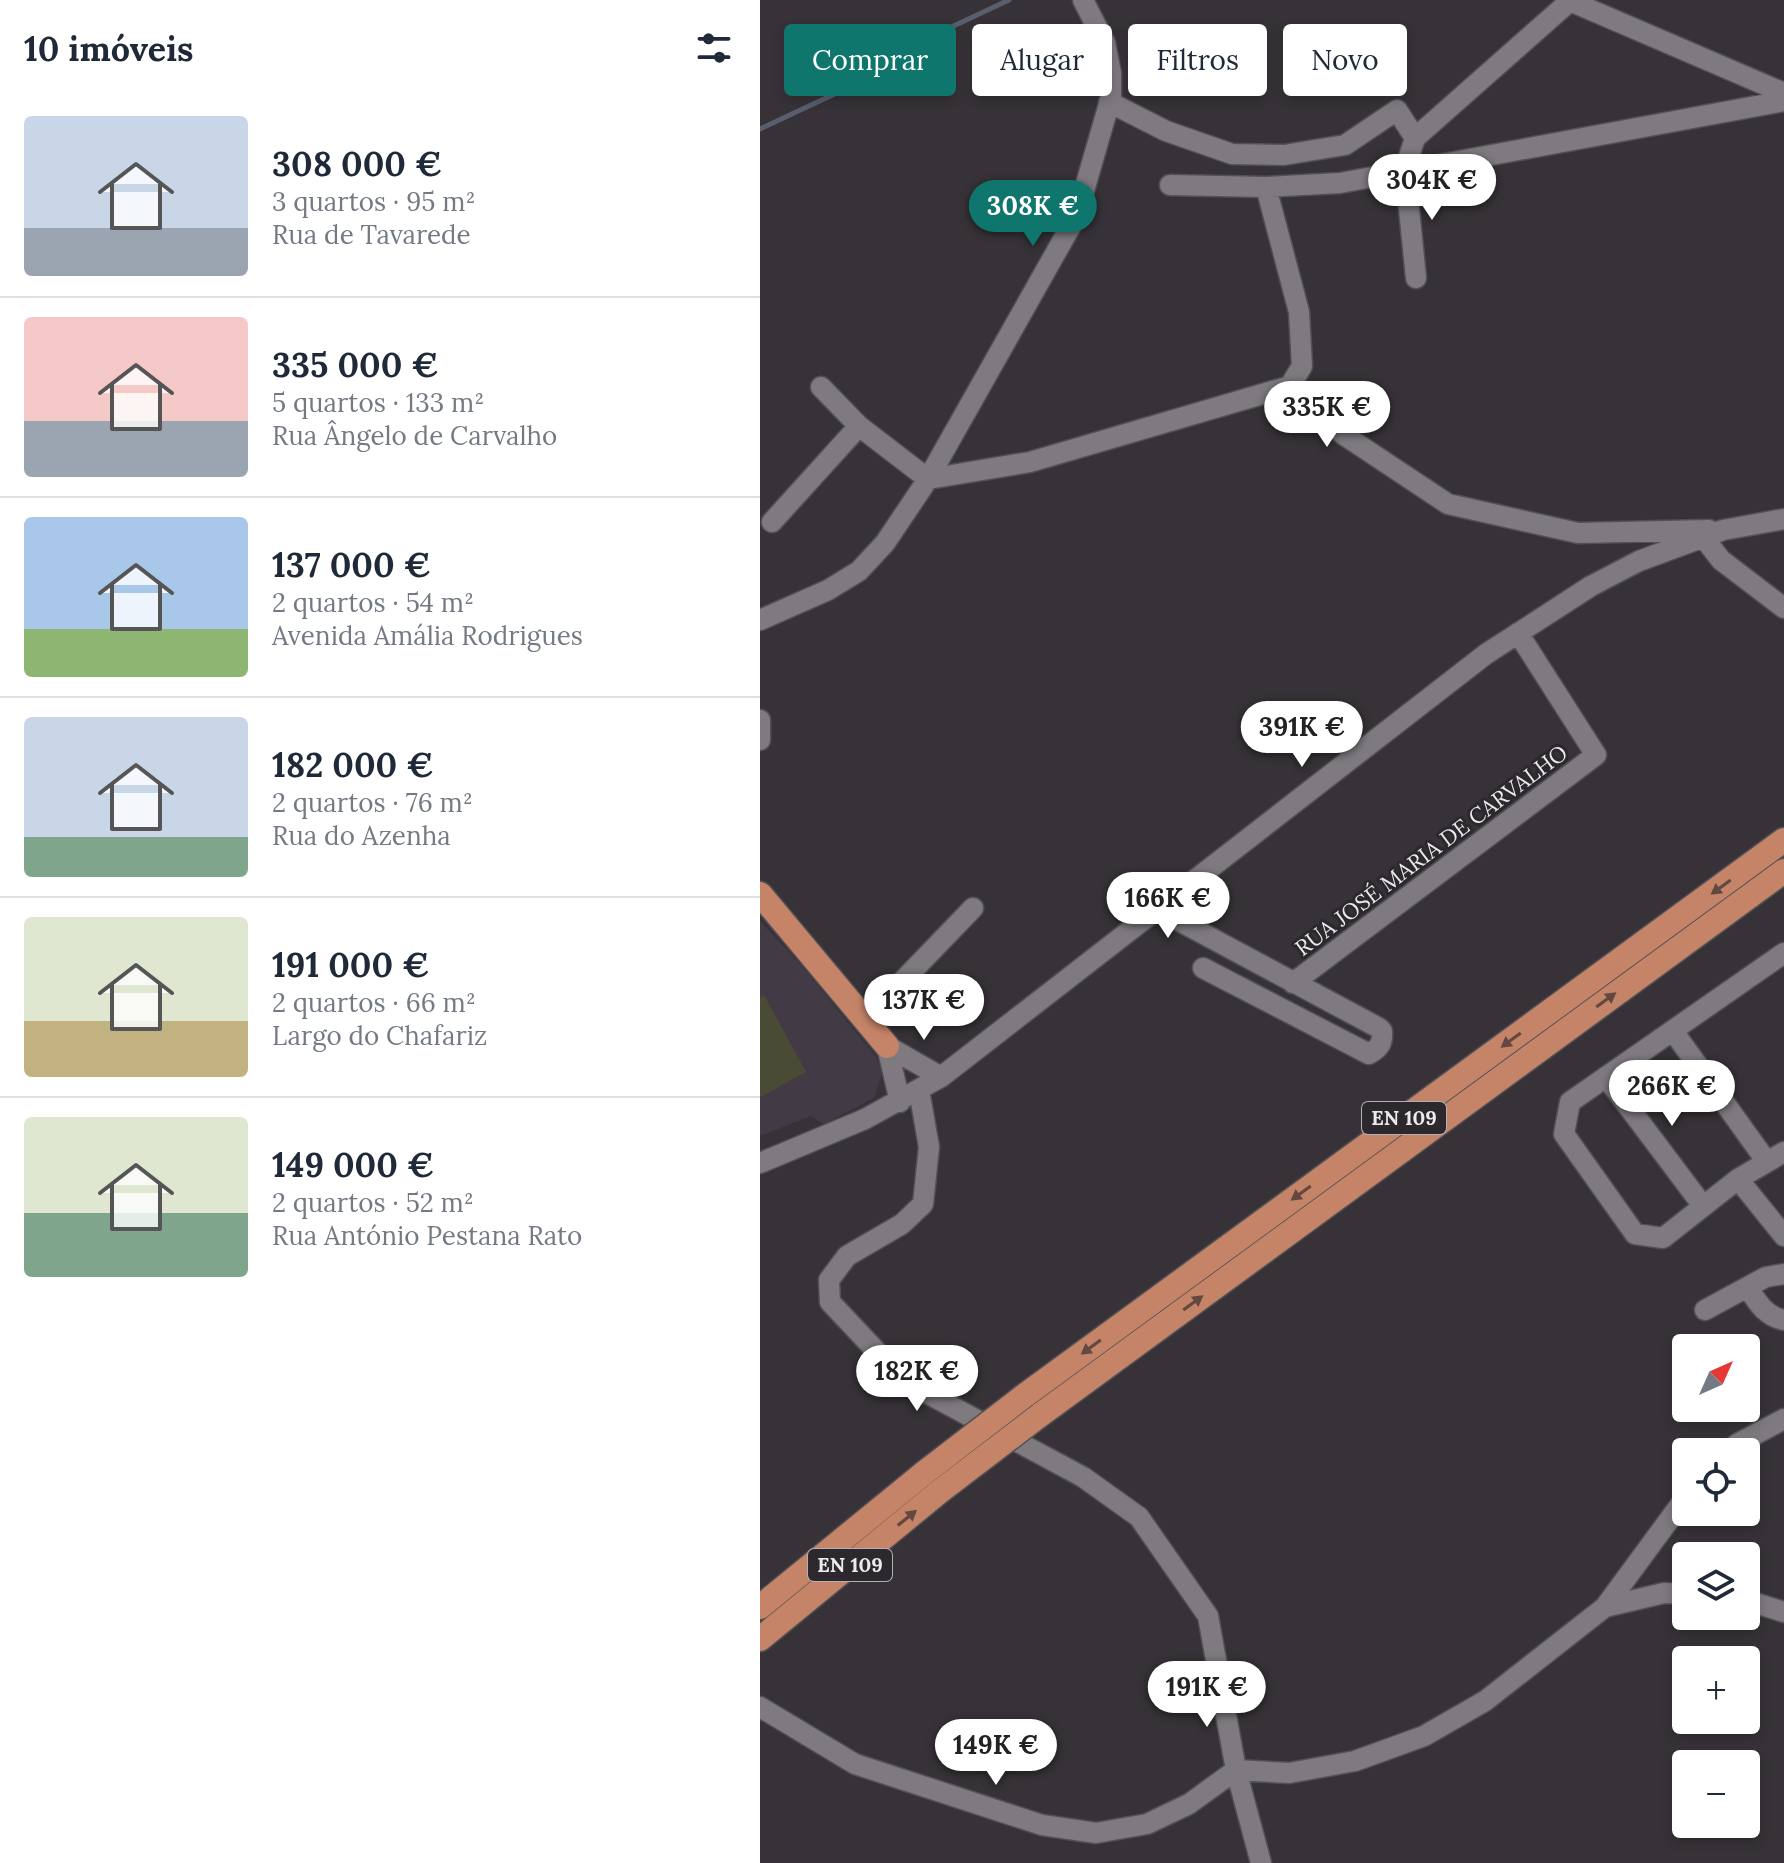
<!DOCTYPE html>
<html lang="pt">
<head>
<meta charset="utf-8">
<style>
  body { margin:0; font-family:Lora,serif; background:#f6f6f7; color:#1f2937; height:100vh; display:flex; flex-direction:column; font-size:30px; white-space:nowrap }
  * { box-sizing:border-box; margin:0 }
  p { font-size:26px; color:#747a83 }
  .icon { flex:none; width:44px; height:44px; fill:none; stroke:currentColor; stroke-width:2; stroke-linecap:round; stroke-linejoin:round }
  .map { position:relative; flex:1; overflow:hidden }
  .details { display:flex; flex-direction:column; background:#fff; width:760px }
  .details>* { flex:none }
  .top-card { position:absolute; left:24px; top:24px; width:760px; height:72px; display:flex; gap:16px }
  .needle { width:52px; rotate:45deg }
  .tools { position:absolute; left:912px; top:1334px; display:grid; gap:16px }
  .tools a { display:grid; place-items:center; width:88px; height:88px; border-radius:8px; background:#fff; box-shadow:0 4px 12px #0003; font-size:40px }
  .price { position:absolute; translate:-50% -68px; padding:0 18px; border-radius:28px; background:#fff; color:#222; font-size:26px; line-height:52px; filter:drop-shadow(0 2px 4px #0008) }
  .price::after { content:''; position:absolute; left:50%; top:48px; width:24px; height:18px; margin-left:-12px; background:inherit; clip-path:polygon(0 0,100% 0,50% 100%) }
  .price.on { background:#0f766e; color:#fff }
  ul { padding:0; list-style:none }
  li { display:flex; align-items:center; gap:24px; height:200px; padding:0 24px }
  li+li { border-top:2px solid #e0e1e3 }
  li span { display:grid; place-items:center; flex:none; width:224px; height:160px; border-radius:8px; color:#555 }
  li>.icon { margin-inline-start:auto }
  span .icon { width:96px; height:96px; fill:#fffc; stroke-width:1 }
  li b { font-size:34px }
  h2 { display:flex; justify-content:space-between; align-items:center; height:96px; padding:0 24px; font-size:34px }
  .chip { padding:0 28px; border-radius:8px; background:#fff; box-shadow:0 4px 12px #0003; font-size:28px; line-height:72px }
  .chip.on { background:#0f766e; color:#fff }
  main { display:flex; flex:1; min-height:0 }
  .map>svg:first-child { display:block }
  .built { fill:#423a45 }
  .green { fill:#494b34 }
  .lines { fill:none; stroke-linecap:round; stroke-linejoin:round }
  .stream { stroke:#585e6d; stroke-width:5 }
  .minor-casing { stroke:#535055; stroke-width:23 }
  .major-casing { stroke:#535055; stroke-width:27 }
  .minor { stroke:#7e7a80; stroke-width:20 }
  .major { stroke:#c58467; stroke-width:24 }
  .major-bridge-casing { stroke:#535055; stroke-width:27; stroke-linecap:butt }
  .major-bridge { stroke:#c58467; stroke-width:24 }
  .oneway { fill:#624841 }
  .labels { text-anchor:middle; stroke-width:6; stroke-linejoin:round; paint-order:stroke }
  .shield { fill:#2c282d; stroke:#b2b0b3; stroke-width:2 }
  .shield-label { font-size:20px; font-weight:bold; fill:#eceaed }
  .street-label { font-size:22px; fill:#eceaed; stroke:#2c282d }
</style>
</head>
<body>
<main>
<section class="details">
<h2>10 imóveis<svg class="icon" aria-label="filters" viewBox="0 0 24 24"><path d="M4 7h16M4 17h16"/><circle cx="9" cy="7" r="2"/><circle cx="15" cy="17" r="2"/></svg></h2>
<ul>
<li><span style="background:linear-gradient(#c9d6e8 70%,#9aa5b1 0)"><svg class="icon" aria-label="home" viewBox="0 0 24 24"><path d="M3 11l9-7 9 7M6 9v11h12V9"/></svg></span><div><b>308 000 €</b><p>3 quartos · 95 m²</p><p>Rua de Tavarede</p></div></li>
<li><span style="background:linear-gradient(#f6c9c9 65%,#9aa5b1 0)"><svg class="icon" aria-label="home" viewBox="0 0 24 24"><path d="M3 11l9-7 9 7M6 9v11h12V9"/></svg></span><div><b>335 000 €</b><p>5 quartos · 133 m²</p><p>Rua Ângelo de Carvalho</p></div></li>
<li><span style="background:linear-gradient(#a9c7e8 70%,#8fb573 0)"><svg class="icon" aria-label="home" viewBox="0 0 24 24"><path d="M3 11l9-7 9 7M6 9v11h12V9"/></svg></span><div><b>137 000 €</b><p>2 quartos · 54 m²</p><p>Avenida Amália Rodrigues</p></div></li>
<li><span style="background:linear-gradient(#c9d6e8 75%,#7fa58c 0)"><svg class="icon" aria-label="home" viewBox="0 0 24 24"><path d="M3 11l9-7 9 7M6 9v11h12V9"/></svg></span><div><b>182 000 €</b><p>2 quartos · 76 m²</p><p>Rua do Azenha</p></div></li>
<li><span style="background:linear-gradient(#dfe7d0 65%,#c2b280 0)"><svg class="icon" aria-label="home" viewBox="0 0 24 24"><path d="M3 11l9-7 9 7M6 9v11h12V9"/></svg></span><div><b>191 000 €</b><p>2 quartos · 66 m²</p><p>Largo do Chafariz</p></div></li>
<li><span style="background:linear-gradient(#dfe7d0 60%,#7fa58c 0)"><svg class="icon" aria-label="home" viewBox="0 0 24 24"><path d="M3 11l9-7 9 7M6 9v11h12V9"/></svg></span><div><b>149 000 €</b><p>2 quartos · 52 m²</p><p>Rua António Pestana Rato</p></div></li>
</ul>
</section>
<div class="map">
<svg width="1024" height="1863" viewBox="0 0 1024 1863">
  <rect width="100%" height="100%" fill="#363237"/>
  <path class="built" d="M0,921L41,965L116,1057L122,1073L114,1098L64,1124L51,1116L0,1136Z"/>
  <path class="green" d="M4,995L46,1072L0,1097V998Z"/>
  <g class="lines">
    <path class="stream" d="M0,129L98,83L136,53L249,0"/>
    <g class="minor-casing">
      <path id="minor" d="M349,102L406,131L472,154L524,155L585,145L637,110L655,138
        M410,185L506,187L580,183L1024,101
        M506,187L539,312L542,366L530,386
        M656,278L645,169L655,138L810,1L1024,93
        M61,387L99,426L168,479
        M168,479L270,462L530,386L584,435L688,504L818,533L949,530
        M12,522L99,426
        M943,537L961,560L1024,608
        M0,620L68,590L99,571L125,543L168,479L317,215L351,97V73L345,43L323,0
        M0,720V740
        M397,909L619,1028L622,1031C623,1044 619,1048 609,1054L443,968
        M1024,953L810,1102L804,1134L875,1234L903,1238L978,1179L1024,1152
        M533,983L836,755L758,633
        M105,1020L213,908
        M913,1031L1007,1162
        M127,1046L181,1077
        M127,1046L140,1102
        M846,1077L943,1206
        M159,1090L169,1147L163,1204L142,1224L87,1256L69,1280L70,1302L120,1355L163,1391L323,1477L379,1517L448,1616L476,1770L501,1863
        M0,1163L105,1119L181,1077L726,654L831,586L879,561L963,530L1024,519
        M978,1179L1024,1236
        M988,1288C998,1303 1005,1316 1024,1320
        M945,1310L1006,1277L1024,1274
        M968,1452L977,1444L1024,1419
        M986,1600L1024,1612
        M845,1607L926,1497
        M0,1707L95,1764L282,1825L336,1833L387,1824L429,1804L476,1770
        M476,1770L529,1773L595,1761L664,1736L725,1701L845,1607L904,1593L926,1594"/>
    </g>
    <g class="major-casing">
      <path id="major" d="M0,894L127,1046
        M264,1396L1024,840
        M280,1415L1024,871
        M0,1607L164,1473
        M0,1639L179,1492"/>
    </g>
    <use href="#minor" class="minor"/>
    <use href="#major" class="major"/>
    <g class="major-bridge-casing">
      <path id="major-bridge" d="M164,1473L264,1396
        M179,1492L280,1415"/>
    </g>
    <use href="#major-bridge" class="major-bridge"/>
  </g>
  <defs><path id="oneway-solid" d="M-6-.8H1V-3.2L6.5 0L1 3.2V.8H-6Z" transform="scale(2)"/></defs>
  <g class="oneway">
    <use href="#oneway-solid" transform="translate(961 887) rotate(144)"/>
    <use href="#oneway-solid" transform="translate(846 1000) rotate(-36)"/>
    <use href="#oneway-solid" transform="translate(751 1040) rotate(144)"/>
    <use href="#oneway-solid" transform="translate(541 1193) rotate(144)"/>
    <use href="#oneway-solid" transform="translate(433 1303) rotate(-36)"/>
    <use href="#oneway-solid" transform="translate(331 1347) rotate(144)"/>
    <use href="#oneway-solid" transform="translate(147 1518) rotate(-39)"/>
  </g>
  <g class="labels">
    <g class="shield">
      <rect x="602" y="1102" width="84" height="32" rx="6"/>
      <rect x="48" y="1549" width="84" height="32" rx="6"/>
    </g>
    <g class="shield-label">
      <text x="644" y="1125">EN 109</text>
      <text x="90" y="1572">EN 109</text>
    </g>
    <g class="street-label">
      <text transform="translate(671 850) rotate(-37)" y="8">RUA JOSÉ MARIA DE CARVALHO</text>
    </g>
  </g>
</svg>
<div class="tools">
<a><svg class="needle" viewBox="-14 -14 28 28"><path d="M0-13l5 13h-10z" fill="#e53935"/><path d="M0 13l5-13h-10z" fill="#747a83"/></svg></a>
<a><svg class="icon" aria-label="locate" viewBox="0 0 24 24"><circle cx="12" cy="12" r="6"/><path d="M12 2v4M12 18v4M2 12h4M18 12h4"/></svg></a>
<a><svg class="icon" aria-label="layers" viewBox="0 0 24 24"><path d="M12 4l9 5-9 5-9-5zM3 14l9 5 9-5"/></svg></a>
<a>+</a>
<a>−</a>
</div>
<b class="price" style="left:672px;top:222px">304K €</b>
<b class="price on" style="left:273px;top:248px">308K €</b>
<b class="price" style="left:567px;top:449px">335K €</b>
<b class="price" style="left:542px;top:769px">391K €</b>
<b class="price" style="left:408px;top:940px">166K €</b>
<b class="price" style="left:164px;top:1042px">137K €</b>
<b class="price" style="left:912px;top:1128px">266K €</b>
<b class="price" style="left:157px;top:1413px">182K €</b>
<b class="price" style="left:447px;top:1729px">191K €</b>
<b class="price" style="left:236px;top:1787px">149K €</b>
<div class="top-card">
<a class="chip on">Comprar</a>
<a class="chip">Alugar</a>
<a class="chip">Filtros</a>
<a class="chip">Novo</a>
</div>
</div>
</main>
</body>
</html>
